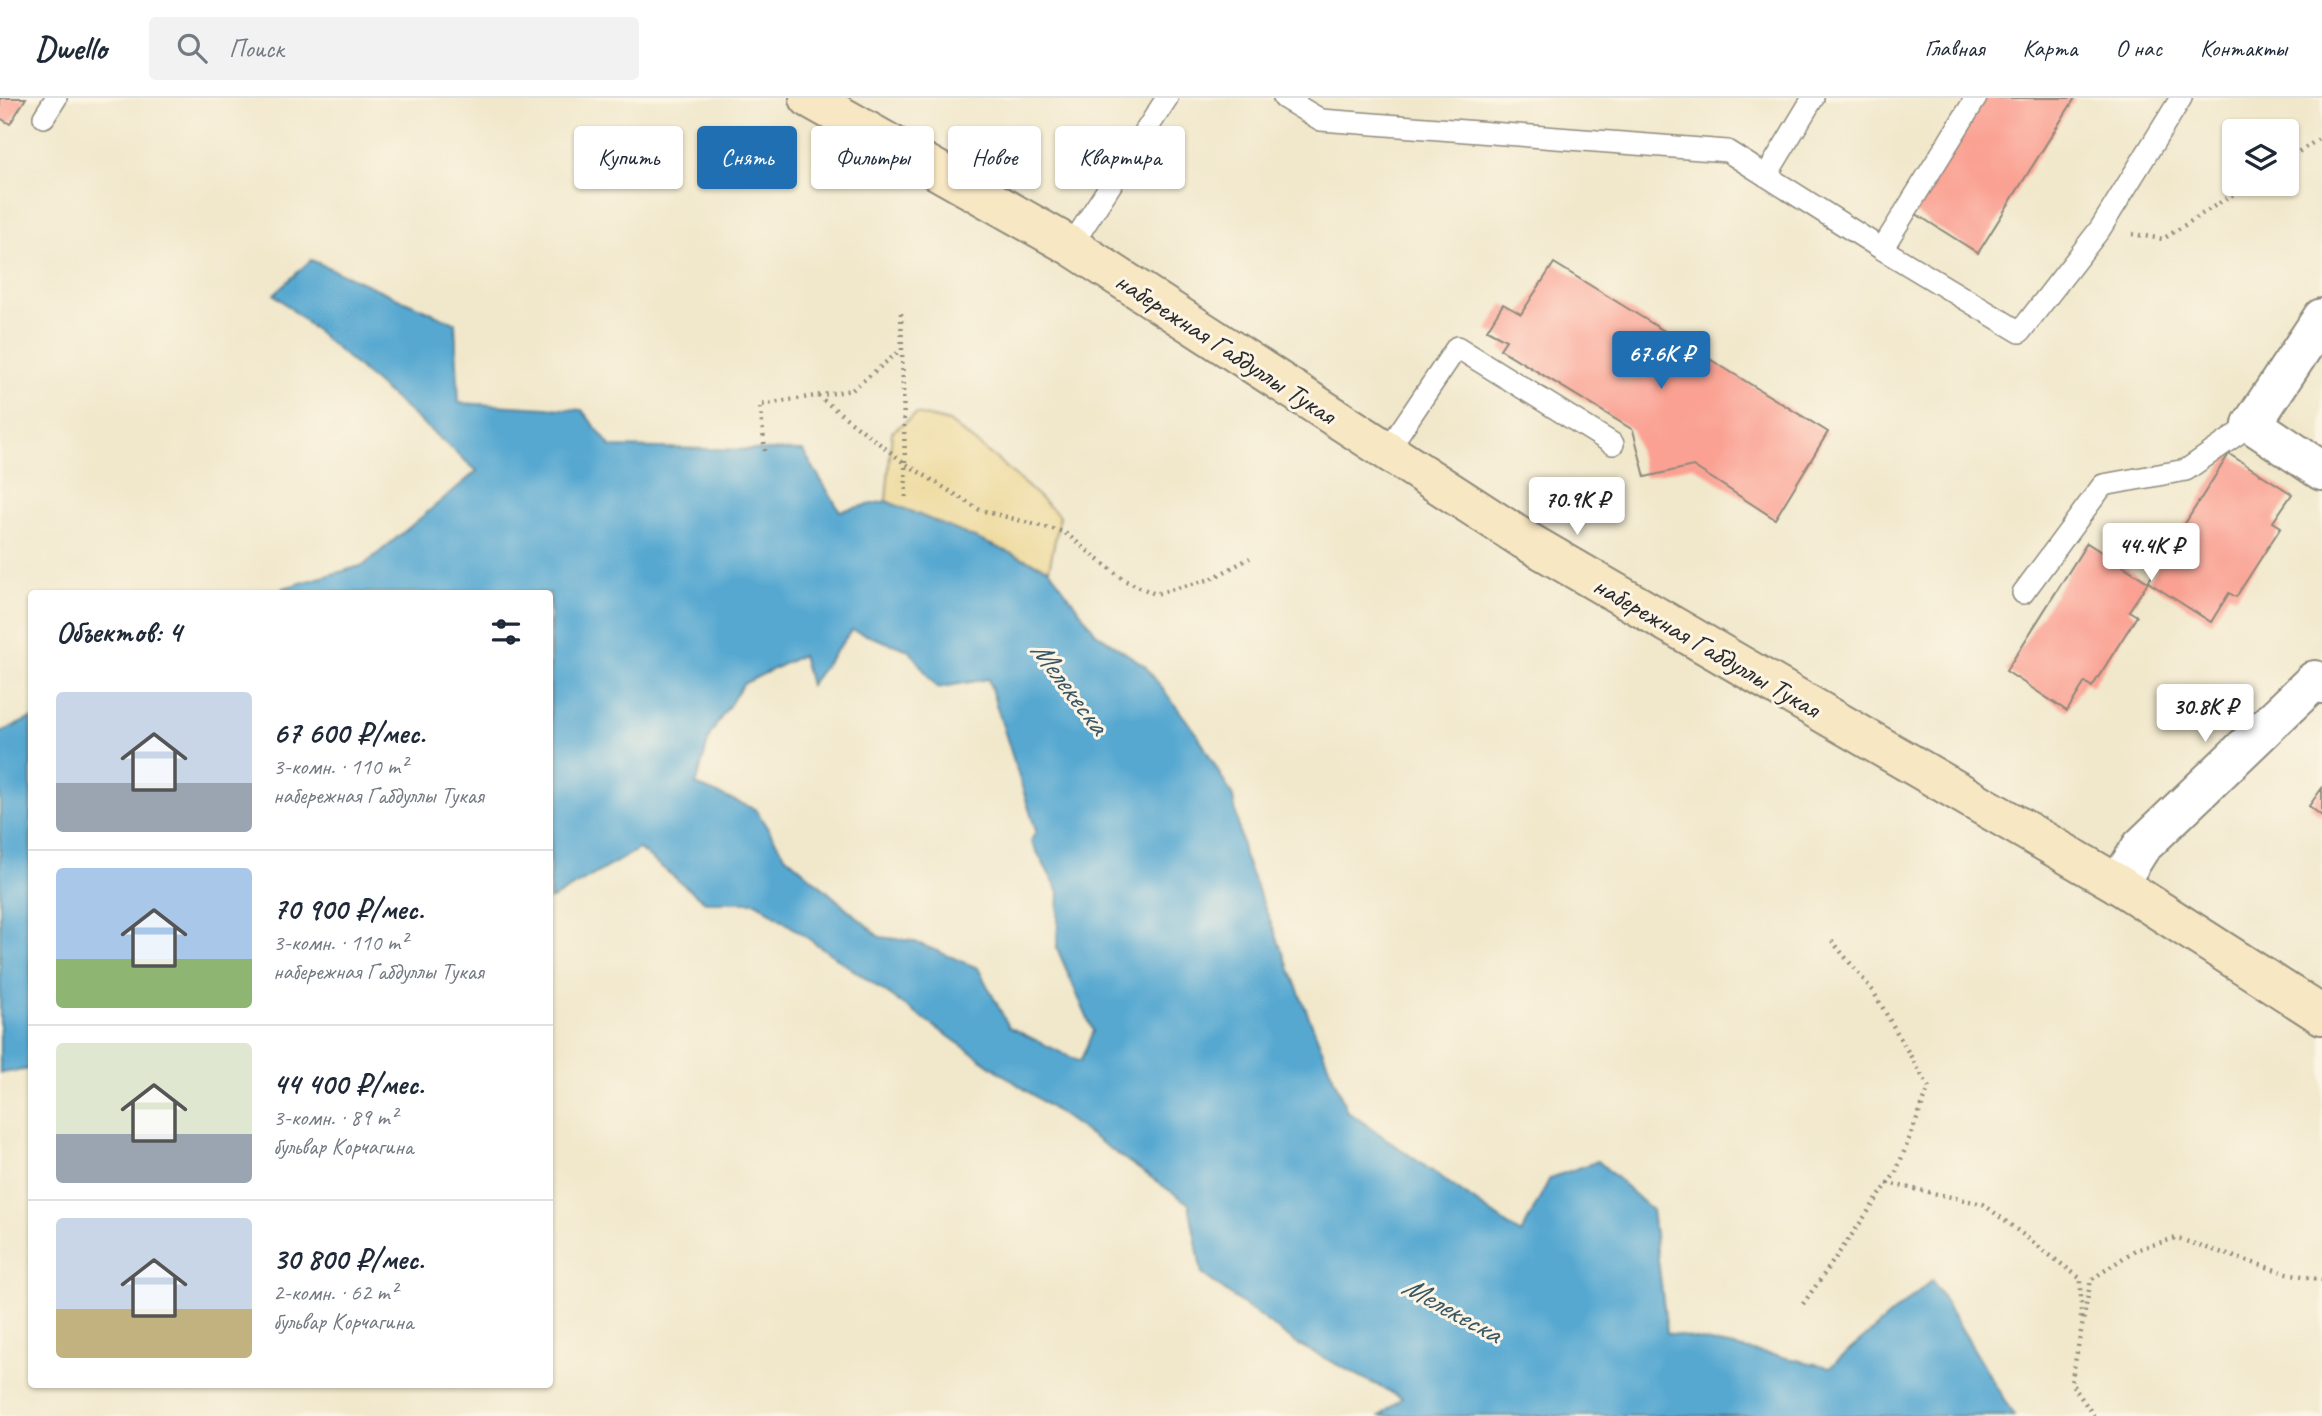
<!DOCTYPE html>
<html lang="ru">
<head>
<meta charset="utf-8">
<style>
  body { margin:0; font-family:Caveat,sans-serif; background:#f2f2f3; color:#1f2937; height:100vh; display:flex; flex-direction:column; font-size:26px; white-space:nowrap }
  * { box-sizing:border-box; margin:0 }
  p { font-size:23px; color:#747a83 }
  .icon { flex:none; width:38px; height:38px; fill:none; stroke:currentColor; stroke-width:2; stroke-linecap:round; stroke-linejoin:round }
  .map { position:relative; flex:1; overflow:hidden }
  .sheet { position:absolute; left:28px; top:492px; width:525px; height:798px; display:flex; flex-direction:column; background:#fff; border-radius:7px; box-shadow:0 2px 5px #0004 }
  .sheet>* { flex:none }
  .banner { position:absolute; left:574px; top:28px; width:665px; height:63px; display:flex; gap:14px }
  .controls { position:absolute; left:2222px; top:21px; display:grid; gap:14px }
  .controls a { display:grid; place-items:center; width:77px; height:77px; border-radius:7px; background:#fff; box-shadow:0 2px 5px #0004; font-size:35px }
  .price { position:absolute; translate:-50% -60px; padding:0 16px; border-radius:7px; background:#fff; color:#222; font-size:23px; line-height:46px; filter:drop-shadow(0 2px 4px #0008) }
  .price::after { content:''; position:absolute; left:50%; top:42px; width:21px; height:16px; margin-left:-10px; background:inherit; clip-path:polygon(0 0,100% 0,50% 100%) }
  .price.current { background:#1f6fb2; color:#fff }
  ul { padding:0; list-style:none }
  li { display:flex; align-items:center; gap:21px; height:175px; padding:0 28px }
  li+li { border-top:2px solid #e0e1e3 }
  li span { display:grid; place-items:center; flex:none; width:196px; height:140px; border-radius:7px; color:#555 }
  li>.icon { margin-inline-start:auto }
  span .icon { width:84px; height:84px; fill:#fffc; stroke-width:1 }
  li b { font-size:30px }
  h2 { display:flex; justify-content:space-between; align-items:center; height:84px; padding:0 28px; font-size:30px }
  .chip { padding:0 24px; border-radius:7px; background:#fff; box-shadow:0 2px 5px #0004; font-size:24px; line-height:63px }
  .chip.current { background:#1f6fb2; color:#fff }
  header { display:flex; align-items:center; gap:42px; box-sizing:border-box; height:98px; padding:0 35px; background:#fff; border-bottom:2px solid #e0e1e3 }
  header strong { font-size:33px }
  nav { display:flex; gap:38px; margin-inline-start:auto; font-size:24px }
  .search { width:490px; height:63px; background:#f2f2f3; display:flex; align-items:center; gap:18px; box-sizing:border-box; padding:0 24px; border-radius:7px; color:#747a83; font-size:26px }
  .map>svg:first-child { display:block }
  .sand { fill:#eeda9e; stroke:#8c8264; stroke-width:2 }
  .water { fill:#56a8d1; stroke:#406a7e; stroke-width:2; fill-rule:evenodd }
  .building { fill:#faa193 }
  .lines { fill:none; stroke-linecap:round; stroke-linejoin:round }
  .lane-casing { stroke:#8e8a7c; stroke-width:24 }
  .street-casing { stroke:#8e8a7c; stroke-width:42 }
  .secondary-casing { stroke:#8e8a7c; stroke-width:42 }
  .path { stroke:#8e8a7c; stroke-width:4.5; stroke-dasharray:2 5; stroke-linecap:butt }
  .lane { stroke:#fff; stroke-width:21 }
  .street { stroke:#fff; stroke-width:38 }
  .secondary { stroke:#f8e7c3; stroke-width:38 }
  .labels { text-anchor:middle; stroke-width:6; stroke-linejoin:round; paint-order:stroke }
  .street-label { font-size:28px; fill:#2b2b2b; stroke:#fcf5e5 }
  .water-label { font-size:30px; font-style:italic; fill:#3a5765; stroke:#fcf5e5 }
</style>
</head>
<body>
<header>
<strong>Dwello</strong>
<div class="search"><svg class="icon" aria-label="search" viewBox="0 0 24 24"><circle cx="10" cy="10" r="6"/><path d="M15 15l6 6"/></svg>Поиск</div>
<nav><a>Главная</a><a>Карта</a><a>О нас</a><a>Контакты</a></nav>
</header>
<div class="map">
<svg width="2322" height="1318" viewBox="0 0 2322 1318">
  <rect width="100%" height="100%" fill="#fcf5e5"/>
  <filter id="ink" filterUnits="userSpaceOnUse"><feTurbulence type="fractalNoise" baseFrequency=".0143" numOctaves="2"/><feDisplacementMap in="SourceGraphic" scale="14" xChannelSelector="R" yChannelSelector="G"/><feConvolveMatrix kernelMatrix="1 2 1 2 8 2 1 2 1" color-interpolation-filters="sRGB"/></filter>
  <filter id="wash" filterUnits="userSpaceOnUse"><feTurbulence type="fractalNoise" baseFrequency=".00686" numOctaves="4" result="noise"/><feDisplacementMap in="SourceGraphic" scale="28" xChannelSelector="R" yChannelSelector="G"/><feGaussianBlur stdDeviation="1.57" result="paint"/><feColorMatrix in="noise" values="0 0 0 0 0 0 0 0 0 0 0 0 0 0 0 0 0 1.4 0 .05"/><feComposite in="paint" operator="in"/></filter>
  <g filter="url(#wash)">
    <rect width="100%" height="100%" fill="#f1e8cc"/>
    <path class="sand" d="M916,316L949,324L999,363L1060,418L1049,471L886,403L892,334Z"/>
    <path class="water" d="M311,162L455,225L459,305L582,312L611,349L803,353L840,413L886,403L1049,471L1096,535L1145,568L1197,636L1233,699L1244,758L1347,1013L1521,1136L1550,1080L1598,1063L1652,1112L1667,1235L1830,1269L1932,1182L2014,1318H1380L1402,1300L1297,1246L1202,1176L1189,1106L756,804H705L639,751L550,802V495H279L283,490L364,467L477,373L274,196ZM852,532L909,552L937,590L988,581L1036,733L1031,743L1059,794L1057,850L1093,933L1080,964L1009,929L978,870L913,843L880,839L785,757L755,711L696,687L710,637L743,586L802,557L810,587Z
      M31,620V971L0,975V635Z"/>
    <g id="blocks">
      <path class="building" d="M0,0H26L10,26L0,20Z
        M1984,0H2075L1978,155L1913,114Z
        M1554,165L1828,334L1775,421L1693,368L1645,379L1633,332L1500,251L1506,242L1487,232L1503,206L1521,216Z
        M2229,356L2292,396L2273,424L2281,429L2236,499L2229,495L2211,524L2148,484L2129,513L2137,518L2092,589L2085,584L2067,613L2006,573L2087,445L2148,484Z
        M2322,690V718L2309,708Z"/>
    </g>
  </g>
  <g filter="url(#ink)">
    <use href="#blocks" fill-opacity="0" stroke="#8e8a7c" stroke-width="2"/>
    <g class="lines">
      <g class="lane-casing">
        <path id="lane" d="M1284,0L1321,22L1727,53L1882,151
          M1976,0L1882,151L2020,234L2100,131L2181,0
          M44,19L56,0
          M1766,78L1813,0
          M1071,148L1167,0
          M1387,353L1457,249L1613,346
          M2023,495L2103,387L2186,372L2252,326"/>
      </g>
      <g class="street-casing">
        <path id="street" d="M2322,220L2252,326L2322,373
          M2118,786L2141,749L2315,582L2322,586"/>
      </g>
      <g class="secondary-casing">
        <path id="secondary" d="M809,0L1071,148L1523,441L2118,786L2322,917"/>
      </g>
      <path class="path" d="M2287,61L2322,39
        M2132,136L2163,141L2249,86
        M901,215L906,403
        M818,298L903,364L980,412L1064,434L1124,482L1155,496L1211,481L1250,460
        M765,353L760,307L852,292L901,252
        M1887,1085L1983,1106L2081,1181V1222
        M1803,1206L1896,1074L1929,990L1873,893L1832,843
        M2094,1318L2071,1285L2091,1182L2135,1152L2176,1140L2282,1174L2322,1182"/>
      <use href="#lane" class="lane"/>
      <use href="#street" class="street"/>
      <use href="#secondary" class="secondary"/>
    </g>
  </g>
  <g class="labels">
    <g class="street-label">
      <text transform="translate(1226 249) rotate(33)" y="10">набережная Габдуллы Тукая</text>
      <text transform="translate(1707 548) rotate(30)" y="10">набережная Габдуллы Тукая</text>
    </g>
    <g class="water-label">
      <text transform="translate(1070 589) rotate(53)" y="10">Мелекеска</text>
      <text transform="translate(1452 1211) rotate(29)" y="10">Мелекеска</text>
    </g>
  </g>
</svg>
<div class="controls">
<a><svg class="icon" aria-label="layers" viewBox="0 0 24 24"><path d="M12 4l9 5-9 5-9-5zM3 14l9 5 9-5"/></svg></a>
</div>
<b class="price current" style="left:1661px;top:293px">67.6K ₽</b>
<b class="price" style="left:1577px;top:439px">70.9K ₽</b>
<b class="price" style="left:2151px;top:485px">44.4K ₽</b>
<b class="price" style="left:2205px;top:646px">30.8K ₽</b>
<div class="banner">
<a class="chip">Купить</a>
<a class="chip current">Снять</a>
<a class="chip">Фильтры</a>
<a class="chip">Новое</a>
<a class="chip">Квартира</a>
</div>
<section class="sheet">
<h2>Объектов: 4<svg class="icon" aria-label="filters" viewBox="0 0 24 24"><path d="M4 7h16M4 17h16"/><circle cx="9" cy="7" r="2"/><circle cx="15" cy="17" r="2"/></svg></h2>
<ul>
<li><span style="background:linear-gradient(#c9d6e8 65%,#9aa5b1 0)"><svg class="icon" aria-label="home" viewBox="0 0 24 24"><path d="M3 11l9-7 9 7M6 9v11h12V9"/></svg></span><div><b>67 600 ₽/мес.</b><p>3-комн. · 110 m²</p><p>набережная Габдуллы Тукая</p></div></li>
<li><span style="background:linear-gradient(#a9c7e8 65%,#8fb573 0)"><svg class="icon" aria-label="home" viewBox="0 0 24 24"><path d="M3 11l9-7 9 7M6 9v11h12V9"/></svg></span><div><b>70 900 ₽/мес.</b><p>3-комн. · 110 m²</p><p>набережная Габдуллы Тукая</p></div></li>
<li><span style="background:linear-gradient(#dfe7d0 65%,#9aa5b1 0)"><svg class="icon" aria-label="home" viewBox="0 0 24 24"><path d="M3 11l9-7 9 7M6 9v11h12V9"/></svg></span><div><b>44 400 ₽/мес.</b><p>3-комн. · 89 m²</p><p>бульвар Корчагина</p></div></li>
<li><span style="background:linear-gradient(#c9d6e8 65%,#c2b280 0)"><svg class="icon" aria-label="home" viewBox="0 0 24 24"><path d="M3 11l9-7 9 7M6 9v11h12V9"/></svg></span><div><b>30 800 ₽/мес.</b><p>2-комн. · 62 m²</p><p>бульвар Корчагина</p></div></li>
</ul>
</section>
</div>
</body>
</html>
